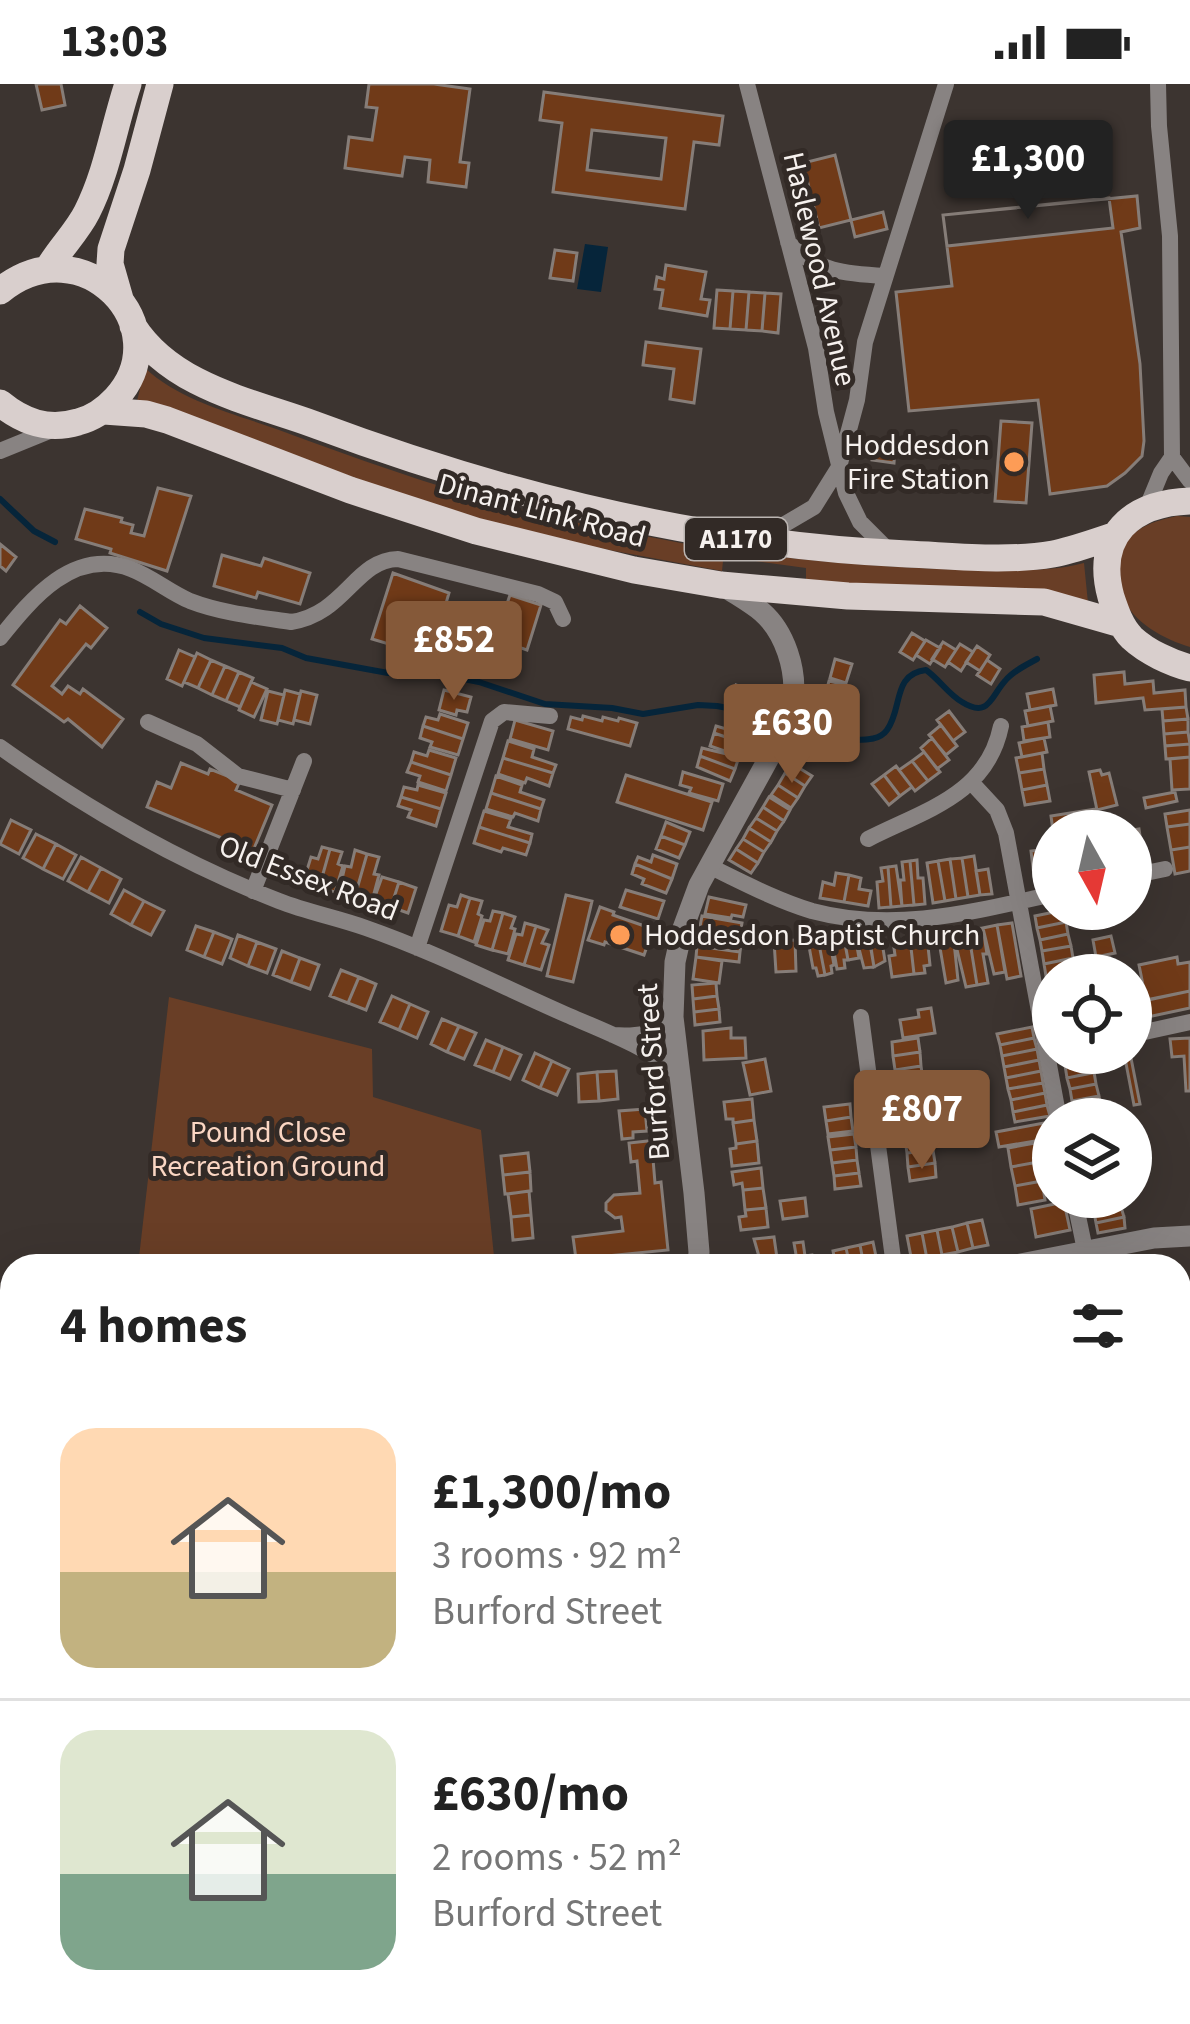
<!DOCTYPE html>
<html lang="en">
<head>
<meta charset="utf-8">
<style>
  body { margin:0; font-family:"Source Sans 3",sans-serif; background:#f6f6f6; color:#222; height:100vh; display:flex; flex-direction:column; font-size:45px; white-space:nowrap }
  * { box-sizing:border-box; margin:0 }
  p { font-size:39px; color:#767676 }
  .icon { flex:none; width:66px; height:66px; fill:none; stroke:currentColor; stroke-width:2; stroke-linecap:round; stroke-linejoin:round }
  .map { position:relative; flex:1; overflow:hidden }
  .panel { position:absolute; left:0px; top:1170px; width:1191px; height:771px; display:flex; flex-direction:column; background:#fff; border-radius:36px 36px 0 0; box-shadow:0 12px 48px #0002 }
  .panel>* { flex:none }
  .needle { width:78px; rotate:172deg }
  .fabs { position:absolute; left:1032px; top:726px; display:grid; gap:24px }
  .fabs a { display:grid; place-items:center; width:120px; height:120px; border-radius:50%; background:#fff; box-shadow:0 12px 48px #0002; font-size:60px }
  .price { position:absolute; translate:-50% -102px; padding:0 27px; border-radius:12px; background:#855939; color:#fff; font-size:39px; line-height:78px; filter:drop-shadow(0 3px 6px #0008) }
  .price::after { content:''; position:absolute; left:50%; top:72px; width:36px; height:27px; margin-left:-18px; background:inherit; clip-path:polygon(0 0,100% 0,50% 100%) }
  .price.current { background:#222; color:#fff }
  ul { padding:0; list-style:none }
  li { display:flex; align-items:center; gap:36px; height:300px; padding:0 60px }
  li+li { border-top:3px solid #e0e0e0 }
  li span { display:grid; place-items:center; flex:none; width:336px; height:240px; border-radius:36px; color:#555 }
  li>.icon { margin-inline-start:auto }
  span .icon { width:144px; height:144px; fill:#fffc; stroke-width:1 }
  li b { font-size:51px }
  h2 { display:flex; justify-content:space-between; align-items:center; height:144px; padding:0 60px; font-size:51px }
  .status { display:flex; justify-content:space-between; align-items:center; height:84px; padding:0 60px; background:#fff; direction:ltr }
  .status svg { height:33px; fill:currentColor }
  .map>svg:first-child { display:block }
  .green { fill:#693e26 }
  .water { fill:#06253a }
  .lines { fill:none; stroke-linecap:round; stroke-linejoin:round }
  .stream { stroke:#06253a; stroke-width:6 }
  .building { fill:#703a18; stroke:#867d78; stroke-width:3; fill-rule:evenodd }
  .minor { stroke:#888382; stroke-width:16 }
  .tertiary { stroke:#888382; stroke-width:21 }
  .primary { stroke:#d9cfcd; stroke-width:27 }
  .poi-dot { fill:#fd9c56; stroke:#322a26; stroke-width:4.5 }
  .labels { text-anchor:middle; stroke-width:10; stroke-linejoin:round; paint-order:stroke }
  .shield { fill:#322a26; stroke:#bbb5b2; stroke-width:3 }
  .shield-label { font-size:27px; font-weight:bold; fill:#f6f1ee }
  .street-label { font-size:30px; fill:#f6f1ee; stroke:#322a26 }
  .poi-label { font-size:30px; fill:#f6f1ee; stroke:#322a26; text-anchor:end }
  .park-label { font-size:30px; fill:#fad6c3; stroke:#322a26 }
</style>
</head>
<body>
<div class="status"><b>13:03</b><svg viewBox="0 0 49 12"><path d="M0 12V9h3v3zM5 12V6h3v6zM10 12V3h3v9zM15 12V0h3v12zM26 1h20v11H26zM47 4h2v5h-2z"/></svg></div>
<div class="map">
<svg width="1190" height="1940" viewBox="0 0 1190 1940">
  <rect width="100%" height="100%" fill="#3c3430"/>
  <path class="green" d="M145,284C180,317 235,330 279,346C368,379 458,411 552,433C608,446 667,456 724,467L722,487L561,457L486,437L401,410L137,317Z
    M1177,432L1190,433V563C1166,556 1131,538 1123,512C1120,504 1120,493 1120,484C1118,449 1148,438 1177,432Z
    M742,469C822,478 902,485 983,486C1017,486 1050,488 1084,479L1088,519L806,497V484L741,475Z
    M169,913L372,965L373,1013L481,1046L495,1182H138Z"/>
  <path class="water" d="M585,160L608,163L601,208L577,205Z"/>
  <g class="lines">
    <path class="stream" d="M0,415L34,447L55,458
      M140,528L161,540L204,554L282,564L306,574L388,589L444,591L479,598L545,620L612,624L643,630L698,621L717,622L733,625L773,650
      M785,656L814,667C823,664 832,659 841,657C855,654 877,660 887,646C903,624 892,590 926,586C939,595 948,610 962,618C989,635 991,612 1005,597C1013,587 1026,581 1037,575"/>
  </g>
  <path class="building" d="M36,0H61L65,21L42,26Z
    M369,0H434L470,5L460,78L469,79L466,103L428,98L430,76L405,73L402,92L345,84L349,53L372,56L377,24L366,23Z
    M544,8L723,32L719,61L694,58L685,125L553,108L562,39L540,36ZM592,46L666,54L661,95L587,86Z
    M835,71L851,136L819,144L803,79Z
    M1137,112L1140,144L1121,148L1140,280L1144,357L1142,372L1125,389L1107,402L1050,410L1038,316L909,327L896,208L952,202L943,131Z
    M1109,114L1113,144L947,162L943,131Z
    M883,128L887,145L855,153L851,136Z
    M555,166L577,169L573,197L550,194Z
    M666,181L706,188L701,215L710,216L707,232L660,224L663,206L655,205L657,193L664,195Z
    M717,206L733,207L730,245L714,244Z
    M733,207L749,208L746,246L730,245Z
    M749,208L765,209L762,247L746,246Z
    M765,209L781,210L778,249L762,247Z
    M646,258L701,265L694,319L670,315L674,285L643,281Z
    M1001,337L1032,339L1026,419L995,417Z
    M873,361L895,364L894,379L872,376Z
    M158,404L191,412L167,487L110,469L111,465L76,455L85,425L122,434L121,438L133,441L131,449L144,452Z
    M0,460L16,473L6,487L0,482Z
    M222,471L261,482L264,474L310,489L300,520L258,508L256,514L214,502Z
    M393,489L449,509L440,540L423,535L426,524L416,521L402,564L372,555Z
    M510,511L541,521L527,566L495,555Z
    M80,522L107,544L91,564L86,560L52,602L62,610L68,602L80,610L83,605L123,635L102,663L68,635L64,638L13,601L60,536L66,540Z
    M912,549L925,557L913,576L900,568Z
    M926,556L940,564L930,580L916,571Z
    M943,558L956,566L945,583L932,575Z
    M960,560L973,568L961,587L948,578Z
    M977,562L990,571L980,587L966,578Z
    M179,566L195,573L182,602L167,595Z
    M197,569L211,576L198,604L184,598Z
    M835,575L852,580L846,599L830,594Z
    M211,576L225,582L212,611L198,604Z
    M987,576L1000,585L991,600L977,591Z
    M225,582L239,588L226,617L212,611Z
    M239,588L253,594L240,623L226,617Z
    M1124,588L1125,600L1153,597L1154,609L1185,606L1186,623L1145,626L1143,614L1096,619L1094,591Z
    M829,597L846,601L841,620L824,615Z
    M251,598L267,605L254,633L239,626Z
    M736,601L762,611L755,630L729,620Z
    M1053,605L1056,621L1030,626L1027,610Z
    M285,606L300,610L293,640L278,636Z
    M444,606L471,613L467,628L457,626L456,631L439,626Z
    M268,607L284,611L277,640L261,636Z
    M301,607L317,611L310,640L294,636Z
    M1050,622L1053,637L1028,642L1025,627Z
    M1186,623L1188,635L1163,637L1162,625Z
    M949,627L965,648L953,657L937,636Z
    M440,630L468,639L463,655L423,642L426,633L438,636Z
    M583,632L602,637L603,633L618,637L619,634L637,639L630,662L568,645L571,633L582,636Z
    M1188,635V648L1164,650L1163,637Z
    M515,636L553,647L548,666L510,655Z
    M1048,638L1050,653L1024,657L1022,643Z
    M941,641L957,662L946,671L929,651Z
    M423,642L463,655L458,671L430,663L432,658L420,654Z
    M716,642L733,647L735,642L753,648L749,661L714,649Z
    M1188,648L1190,660L1165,662L1164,650Z
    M714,649L749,661L745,674L710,662Z
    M932,654L949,676L937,685L921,664Z
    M1044,654L1047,668L1022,673L1019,659Z
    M508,657L534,665L532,673L556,681L553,689L503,674Z
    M1190,660V673L1166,675L1165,662Z
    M702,664L739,673L735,685L700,672Z
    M429,666L456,674L451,691L411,678L414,668L427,672Z
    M924,668L940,688L928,697L912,677Z
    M1042,669L1044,685L1019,689L1016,674Z
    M700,672L735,685L730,697L697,683Z
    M1190,673V705L1172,706L1170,675Z
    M503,674L553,689L549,702L527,694L525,699L498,690Z
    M912,677L928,697L915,707L899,686Z
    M411,678L451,691L446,707L418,698L420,692L407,688Z
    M181,679L208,690L210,685L240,697L236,706L272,721L253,767L147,723L157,698L171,704Z
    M791,679L812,692L805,702L785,689Z
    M896,682L912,703L900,712L884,691Z
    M1044,685L1047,701L1022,706L1019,689Z
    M1100,686L1102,691L1109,689L1117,721L1097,726L1089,688Z
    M683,688L723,700L718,717L689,709L691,704L680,701Z
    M785,689L805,702L798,714L778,701Z
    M626,691L712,718L703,746L617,718Z
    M884,691L900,712L889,721L872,700Z
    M496,692L522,701L520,708L544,716L541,725L491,709Z
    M418,701L446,709L441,725L401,713L404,703L417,706Z
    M778,701L798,714L791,724L771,711Z
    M1047,701L1050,717L1025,721L1022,706Z
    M1175,708L1177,717L1146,724L1144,714Z
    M491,709L541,725L538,737L515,729L513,733L486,725Z
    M401,713L441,725L436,742L408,733L411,726L398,722Z
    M769,713L790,726L784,737L763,723Z
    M763,723L784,737L777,747L756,734Z
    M1096,725L1099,741L1053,747L1051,732Z
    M1190,726V740L1167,743L1165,730Z
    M484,727L511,735L508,743L532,750L530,759L479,743Z
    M756,734L777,747L771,758L749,744Z
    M11,736L31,746L19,770L0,760Z
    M666,738L690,748L685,761L661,752Z
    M1190,740V763L1171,766L1167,743Z
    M479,743L530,759L526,771L503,764L501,768L474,759Z
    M749,744L771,758L764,768L743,755Z
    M1139,745L1143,772L1131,774V747H1126Z
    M36,750L56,760L43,785L23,774Z
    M661,752L685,761L679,774L656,765Z
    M743,755L764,768L758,779L736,765Z
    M56,760L76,771L63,795L43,785Z
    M322,763L330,765L319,804L303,799L311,773L318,775Z
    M1190,763V787L1175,790L1171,766Z
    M330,765L342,768L338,780L343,782L335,808L319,804Z
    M736,765L758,779L751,789L729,776Z
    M1049,765L1052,790L1034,792L1031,767Z
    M355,766L367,770L355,812L339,808L345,782L351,783Z
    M367,770L379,773L374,790L379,791L372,817L355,812Z
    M653,771L677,780L672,795L635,780L638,773L651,778Z
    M974,772L980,811L968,813L962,774Z
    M81,773L101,784L88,808L68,797Z
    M962,774L968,813L956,815L950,775Z
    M950,775L956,815L945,817L938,777Z
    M917,776L918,794H923L925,820L914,821L910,777Z
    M910,777L914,821L902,822L900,796H904L902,778Z
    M938,777L945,817L933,819L927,779Z
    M635,780L672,795L666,809L642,800L644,795L632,790Z
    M896,782L902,822L891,823L888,783Z
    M888,783L891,823L879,824L877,798L883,797L881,784Z
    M101,784L121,795L109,819L88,808Z
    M988,785L992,810L980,811L976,787Z
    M836,789L849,791L844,818L820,814L823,798L834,801Z
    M849,791L861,794L859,805L871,807L868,822L844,818Z
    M382,793L399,798L391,823L373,818Z
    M399,798L416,804L408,829L391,823Z
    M124,806L144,817L131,841L111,830Z
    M626,806L664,817L658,835L620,823Z
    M461,811L470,814L458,852L441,847L449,821L457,823Z
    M566,811L592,817L573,898L547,892Z
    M709,813L746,821L743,833L732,831L731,834L705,830Z
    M470,814L482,817L478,830L482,832L474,858L458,852Z
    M144,817L164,827L151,851L131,841Z
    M600,823L614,828L613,831L653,845L644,871L605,858L604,861L588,856Z
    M1064,826L1066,838L1037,844L1035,832Z
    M493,827L503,829L492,866L476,861L484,836L490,837Z
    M503,829L515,833L511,844L515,845L508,870L492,866Z
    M702,832L742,839L740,850L727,848L726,852L699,848Z
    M1066,838L1068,850L1040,856L1037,844Z
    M525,839L536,842L524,881L508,876L516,850L522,851Z
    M1012,839L1021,892L1007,895L997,841Z
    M997,841L1005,888L994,890L983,844Z
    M196,842L214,848L204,873L187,866Z
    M536,842L548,846L542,859L549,861L541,886L524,881Z
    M983,844L987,870H983L988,899L977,901L968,846Z
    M968,846L977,901L966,903L953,849Z
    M214,848L232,855L222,880L204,873Z
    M843,849L848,876H844L845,884L837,885L831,851Z
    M953,849L958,896L946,899L938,852Z
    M1068,850L1071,862L1042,867L1040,856Z
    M238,851L257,858L248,882L230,874Z
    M699,851L729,855V859L741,861L740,868L697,862Z
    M855,851L859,874L848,876L844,853Z
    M869,851L874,883L864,884L856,853Z
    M881,852L885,877L874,883L869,854Z
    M1111,852L1115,869L1096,873L1093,856Z
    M829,853L834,881L831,882L832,889L825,891L818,855Z
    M927,853L930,881L924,882L925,889L914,890L910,855Z
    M818,855L825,891L818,892L816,884H813L808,857Z
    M910,855L914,890L892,893L889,872L895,871L893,857Z
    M795,856L796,887L776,888L774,857Z
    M257,858L276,865L267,889L248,882Z
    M697,862L740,868L739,878L696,873Z
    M1071,862L1073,874L1044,880L1042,867Z
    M282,867L300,874L291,898L273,891Z
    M696,873L722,877L719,899L693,895Z
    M1177,873L1178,880L1190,878V907L1146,916L1139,881Z
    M300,874L319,881L310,905L291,898Z
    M1073,874L1075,886L1046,892L1044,880Z
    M341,886L359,893L348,919L330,912Z
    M359,893L376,900L366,926L348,919Z
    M716,899L717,912L693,915L692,901Z
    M1190,907V924L1143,934L1139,918Z
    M392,912L410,920L399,946L380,938Z
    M717,912L719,925L694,928L693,915Z
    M410,920L428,928L417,954L399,946Z
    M931,924L935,949L903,954L900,936L919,933L918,926Z
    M719,925L720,938L695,941L694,928Z
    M442,935L459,942L447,968L431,960Z
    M459,942L476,949L464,975L447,968Z
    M1032,943L1034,954L1000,961L997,950Z
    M731,944V954H745L746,974L704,976L703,947Z
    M918,954L920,968L893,972L892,958Z
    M1034,954L1037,965L1002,972L1000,961Z
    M1190,954V1007H1186L1184,972L1172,973L1170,955Z
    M486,956L503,963L493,988L475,981Z
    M503,963L521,971L510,995L493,988Z
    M1037,965L1039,976L1004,983L1002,972Z
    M920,968L921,982L895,986L893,972Z
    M535,969L552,977L540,1004L523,996Z
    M1091,969L1093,975L1099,973L1102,987L1067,994L1064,975Z
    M1124,969H1130L1140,1020L1134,1021Z
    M765,975L771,1007L750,1011L743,979Z
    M1039,976L1041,987L1006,994L1004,983Z
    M552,977L569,985L557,1011L540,1004Z
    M921,982L923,996L897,999L895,986Z
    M616,987L618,1015L599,1017L597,988Z
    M1041,987L1043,999L1008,1005L1006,994Z
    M597,988L599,1017L579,1018L578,990Z
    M1094,988L1096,1000L1070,1005L1067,994Z
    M923,996L925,1010L899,1013L897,999Z
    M1043,999L1045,1009L1011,1016L1008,1005Z
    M1096,1000L1099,1012L1072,1017L1070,1005Z
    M1045,1009L1047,1021L1013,1028L1011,1016Z
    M925,1010L927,1024L901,1027L899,1013Z
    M1099,1012L1101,1023L1074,1028L1072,1017Z
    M752,1015L754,1036L733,1039V1035H726L724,1018Z
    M850,1020L851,1033L826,1037L824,1023Z
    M1047,1021L1050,1032L1015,1038L1013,1028Z
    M1101,1023L1103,1035H1076L1074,1028Z
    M927,1024L929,1038L903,1041L901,1027Z
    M645,1025L647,1047L633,1048V1054L622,1055L619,1027Z
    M851,1033L853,1047L828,1050L826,1037Z
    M754,1036L757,1057L736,1060L733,1039Z
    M929,1038L931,1052L905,1055L903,1041Z
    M1044,1039L1047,1055L999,1063L996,1048Z
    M854,1050L856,1063L830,1066L828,1053Z
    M931,1052L933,1066L907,1069L905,1055Z
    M657,1056L659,1075H653L655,1099L661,1098L668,1166L576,1175L573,1153L623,1147L621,1133L615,1134L606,1127V1119L614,1111L640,1109L637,1077L631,1078L629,1059Z
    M757,1057L759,1079L732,1082L730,1065L736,1064V1060Z
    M1035,1059L1038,1078L1011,1083L1008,1064Z
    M856,1063L857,1076L832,1079L830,1066Z
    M933,1066L935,1079L908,1083L907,1069Z
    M528,1069L530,1088L503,1091L501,1072Z
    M857,1076L859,1089L834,1092L832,1079Z
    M1038,1078L1042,1097L1015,1102L1011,1083Z
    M935,1079L936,1093L910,1097L908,1083Z
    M761,1084L763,1104L743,1106L742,1099L734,1101L732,1088Z
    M530,1088L531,1107L505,1110L503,1091Z
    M859,1089L861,1102L835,1105L834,1092Z
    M1042,1097L1045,1116L1018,1121L1015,1102Z
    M763,1104L766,1124L745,1126L743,1106Z
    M529,1107L531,1131L511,1133L508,1110Z
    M1120,1113L1121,1123L1094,1128L1092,1118Z
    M805,1114L807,1132L783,1135L780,1117Z
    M1064,1118L1070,1146L1036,1153L1031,1125Z
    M1121,1123L1124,1133L1096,1139L1094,1128Z
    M766,1124L768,1143L741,1146L739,1133L746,1132L745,1126Z
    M531,1131L533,1154L513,1156L511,1133Z
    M1124,1133L1125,1144L1098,1149L1096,1139Z
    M982,1136L988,1161L973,1164L967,1139Z
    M967,1139L973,1164L958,1168L952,1143Z
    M952,1143L958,1168L942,1171L937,1146Z
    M937,1146L942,1171L927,1175L922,1149Z
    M922,1149L927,1175L912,1178L907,1152Z
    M774,1153L777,1174L760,1176L754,1155Z
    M803,1158L805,1172L812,1171L814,1182H798L794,1159Z
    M873,1158L878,1182H864L860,1161Z
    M860,1161L864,1182H850L846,1164Z
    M846,1164L850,1182H836L833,1167Z
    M12,1520V1559L0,1542V1528Z
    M1190,1806V1831L1182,1834L1179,1809Z
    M12,1830V1851L1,1852L0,1831Z
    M48,1929H79L80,1940H49Z
    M131,1929H158V1940H131Z
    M158,1929H184V1940H158Z
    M184,1929H210V1940H184Z
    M210,1929H237V1940H210Z
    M279,1929H308V1940H279Z
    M568,1929H590L589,1940H568Z
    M773,1929H801L805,1940H753L755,1936L774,1931Z
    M821,1929H862L865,1940H846L844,1932L824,1938Z
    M1036,1929H1051L1054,1940H1025L1023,1932Z"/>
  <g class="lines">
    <path class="minor" d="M747,0L816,264L826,328L846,409L860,438L891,469
      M788,158C815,188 848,190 885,192
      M0,367L54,345
      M1172,373L1190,397
      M1147,423L1161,389L1172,373L1170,152L1159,42L1158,0
      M761,454L814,423L839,383L857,316L865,258L946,0
      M0,554C32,514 74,463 131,485C152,493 169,508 190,517C221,529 258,533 291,538C345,530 355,476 398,475L538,510L555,518L563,535
      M148,638L197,660L238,692L293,706
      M0,663C87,725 179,778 279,817C307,828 338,834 366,844C435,868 501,902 567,931C602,946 652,965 680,991
      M972,699L997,726L1006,749L1059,1035
      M868,755C925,726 987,711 1001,642
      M709,782C742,798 776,816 812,827C894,849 972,828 1053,810
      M1131,792L1165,785
      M253,807L304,677
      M417,864L492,637L504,628L550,632
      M861,933L894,1182
      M613,951C637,953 655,950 673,933
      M1131,951L1190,938
      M1074,1113L1085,1166
      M1113,1161L1116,1182
      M1179,1623L1190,1639
      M0,1739L5,1785
      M1179,1768L1190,1765
      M1179,1898L1190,1895
      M0,1912L12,1911
      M113,1929V1940
      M982,1929L984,1940
      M1148,1929L1151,1940
      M248,1940V1929"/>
    <path class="tertiary" d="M698,1182L699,1168L694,1109L673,933L675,878L682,847L699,801L776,661C783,647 791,632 793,616C797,586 785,548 762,528C750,518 735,510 722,501
      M1010,1182L1154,1154L1190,1152
      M651,1940L653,1929"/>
    <path class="primary" d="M49,183C60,164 77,148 87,128C107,89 114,42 128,0
      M0,207C83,139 180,244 116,314C105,326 94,334 78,338C48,347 23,338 0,319
      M120,215L110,180L111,165L137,86L160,0
      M133,242C171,302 249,317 313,340C505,412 702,461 907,470C954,472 1006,478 1053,470C1074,466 1094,458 1114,452
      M104,327L146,330L167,336L350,406L476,447L634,486L721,501L848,512L1044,518L1121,540
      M1190,417C1132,419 1094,451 1111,513C1116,528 1121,543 1132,554C1147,568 1171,579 1190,584"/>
  </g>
  <g class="poi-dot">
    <circle cx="1014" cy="378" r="12"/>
    <circle cx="620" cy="851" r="12"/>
  </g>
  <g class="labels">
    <rect class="shield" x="685" y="434" width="102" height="42" rx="9"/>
    <g class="shield-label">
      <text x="736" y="464">A1170</text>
    </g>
    <g class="street-label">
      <text transform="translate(820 185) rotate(77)" y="10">Haslewood Avenue</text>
      <text transform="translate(542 426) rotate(15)" y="10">Dinant Link Road</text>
      <text transform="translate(309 794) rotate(21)" y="10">Old Essex Road</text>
      <text transform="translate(653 988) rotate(-94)" y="10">Burford Street</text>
    </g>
    <g class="poi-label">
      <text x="990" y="371">Hoddesdon<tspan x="990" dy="34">Fire Station</tspan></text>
      <text x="644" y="861" text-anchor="start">Hoddesdon Baptist Church</text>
    </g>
    <g class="park-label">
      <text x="268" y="1058">Pound Close<tspan x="268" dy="34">Recreation Ground</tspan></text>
    </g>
  </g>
</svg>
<div class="fabs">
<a><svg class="needle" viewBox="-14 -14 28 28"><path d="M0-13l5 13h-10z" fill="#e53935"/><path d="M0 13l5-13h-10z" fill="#767676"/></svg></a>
<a><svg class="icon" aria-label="locate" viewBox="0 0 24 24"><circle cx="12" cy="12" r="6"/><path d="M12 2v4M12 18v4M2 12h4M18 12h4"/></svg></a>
<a><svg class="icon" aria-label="layers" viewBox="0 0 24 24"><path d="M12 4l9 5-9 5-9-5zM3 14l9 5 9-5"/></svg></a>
</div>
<b class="price current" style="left:1028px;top:138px">£1,300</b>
<b class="price" style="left:454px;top:619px">£852</b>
<b class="price" style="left:792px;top:702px">£630</b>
<b class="price" style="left:922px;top:1088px">£807</b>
<section class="panel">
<h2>4 homes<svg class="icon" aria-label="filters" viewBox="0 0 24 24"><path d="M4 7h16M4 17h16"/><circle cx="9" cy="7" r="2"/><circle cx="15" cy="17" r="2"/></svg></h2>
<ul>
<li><span style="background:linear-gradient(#ffd9b3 60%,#c2b280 0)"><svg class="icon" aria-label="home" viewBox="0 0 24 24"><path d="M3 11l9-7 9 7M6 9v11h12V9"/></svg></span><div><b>£1,300/mo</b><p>3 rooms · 92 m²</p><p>Burford Street</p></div></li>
<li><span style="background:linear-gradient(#dfe7d0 60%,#7fa58c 0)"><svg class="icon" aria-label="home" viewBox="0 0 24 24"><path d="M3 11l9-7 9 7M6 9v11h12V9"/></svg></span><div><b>£630/mo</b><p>2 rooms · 52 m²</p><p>Burford Street</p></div></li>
</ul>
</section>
</div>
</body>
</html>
